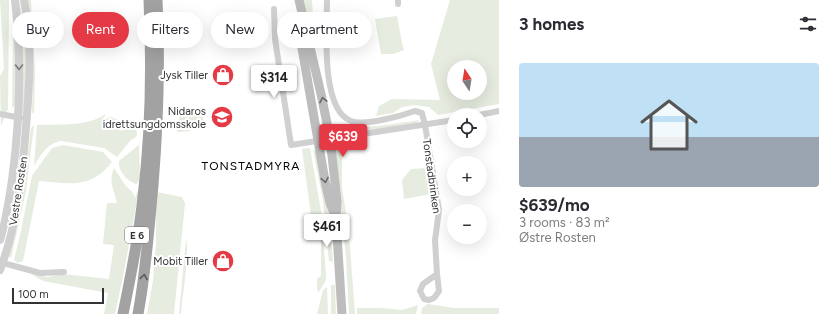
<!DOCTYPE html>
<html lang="en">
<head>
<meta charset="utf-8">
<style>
  body { margin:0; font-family:Figtree,sans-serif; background:#f2f2f3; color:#2b2b33; height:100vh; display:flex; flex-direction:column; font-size:15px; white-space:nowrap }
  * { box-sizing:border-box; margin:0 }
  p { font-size:13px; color:#7c7c81 }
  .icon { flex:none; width:22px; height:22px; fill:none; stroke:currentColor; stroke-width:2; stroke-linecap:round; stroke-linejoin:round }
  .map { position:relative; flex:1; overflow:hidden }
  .details { display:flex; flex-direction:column; background:#fff; width:340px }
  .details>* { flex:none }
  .guide { position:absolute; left:12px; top:12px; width:380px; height:36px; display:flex; gap:8px }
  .needle { width:26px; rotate:348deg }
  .buttons { position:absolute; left:447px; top:60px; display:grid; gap:8px }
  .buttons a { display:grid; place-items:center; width:40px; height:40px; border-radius:50%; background:#fff; box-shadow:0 4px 16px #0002; font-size:20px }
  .scale { position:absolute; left:12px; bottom:10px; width:92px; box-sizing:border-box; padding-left:4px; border:2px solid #333; border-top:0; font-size:11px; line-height:14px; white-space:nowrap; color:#333; -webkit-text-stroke:3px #fff; paint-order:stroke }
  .price { position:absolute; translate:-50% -34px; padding:0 9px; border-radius:4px; background:#fff; color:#222; font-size:13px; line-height:26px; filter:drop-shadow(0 1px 2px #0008) }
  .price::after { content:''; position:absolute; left:50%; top:24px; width:12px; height:9px; margin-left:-6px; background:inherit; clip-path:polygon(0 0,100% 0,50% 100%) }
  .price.current { background:#e63946; color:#fff }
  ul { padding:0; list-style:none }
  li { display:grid; align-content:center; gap:8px; height:212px; padding:0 20px }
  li+li { border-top:1px solid #e1e1e2 }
  li span { display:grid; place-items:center; height:124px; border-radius:4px; color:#555 }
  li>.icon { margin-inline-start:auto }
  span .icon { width:72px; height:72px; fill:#fffc; stroke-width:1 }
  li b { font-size:17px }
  h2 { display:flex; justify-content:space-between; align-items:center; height:48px; padding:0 20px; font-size:17px }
  .chip { padding:0 14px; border-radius:18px; background:#fff; box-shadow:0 4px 16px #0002; font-size:14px; line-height:36px }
  .chip.current { background:#e63946; color:#fff }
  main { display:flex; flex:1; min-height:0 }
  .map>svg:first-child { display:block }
  .green { fill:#e6ecdf; fill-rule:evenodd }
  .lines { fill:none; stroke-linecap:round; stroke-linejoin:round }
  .minor { stroke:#d0d0d0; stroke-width:6 }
  .tertiary { stroke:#d0d0d0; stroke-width:8 }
  .secondary { stroke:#bdbdbd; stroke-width:9 }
  .trunk { stroke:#a2a2a2; stroke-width:11 }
  .oneway { stroke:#7a7a7a }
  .oneway2 { stroke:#6a6a6a }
  .oneway3 { stroke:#5a5a5a }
  .labels { text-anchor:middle; stroke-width:4; stroke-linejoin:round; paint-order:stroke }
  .shield { fill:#fff; stroke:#707070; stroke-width:1 }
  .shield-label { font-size:10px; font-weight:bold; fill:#333 }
  .poi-label { font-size:11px; fill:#333; stroke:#fff; text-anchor:end }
  .street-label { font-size:11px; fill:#333; stroke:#fff }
  .neighbourhood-label { font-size:12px; letter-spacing:1px; fill:#000; stroke:#fff }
</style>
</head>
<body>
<main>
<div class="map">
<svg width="499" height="314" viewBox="0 0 499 314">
  <rect width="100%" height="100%" fill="#fff"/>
  <path class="green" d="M0,0H9V5L8,109L1,126L0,76L4,69Z
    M17,0H19C27,36 26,71 25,108L22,116Z
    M28,0H31L35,71L34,114L32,112L33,83Z
    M303,0H312L315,51Z
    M450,0H499V104L438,115L429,107L414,105L402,107L393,113L376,116L379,106L392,99L440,100L431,64ZM454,67H480V93H454Z
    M397,16L402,43L404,50L393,54H381L375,19Z
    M13,32L17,46L15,105L12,108Z
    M202,111L205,129L191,130L189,120L190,131L177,132L180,114H189V112Z
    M106,114L102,120L111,117L118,120L115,124V127C123,134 126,129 134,124L136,126L137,136L130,141L117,157L104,148L61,141C47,143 41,155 34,166L37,125C61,124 86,127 106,114Z
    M420,120L416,123L379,129L346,131L336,130L332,125C340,123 348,128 357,127C378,127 399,123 420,120Z
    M34,125L26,191L11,258L9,256L22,200L31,128Z
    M356,138L362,139C354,141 343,149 342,157V187L349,234L355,314H349L346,257L335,150C338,140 347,140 356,138Z
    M63,145L103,152L112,162C90,190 70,183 39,181L23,261L18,263L14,260L21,231L32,176L52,148Z
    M139,145L140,176L138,183L136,184C127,181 118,171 119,161Z
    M307,148H310L321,211L326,275V280L319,292L317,290V279L321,276V239L320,222L312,223L302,149Z
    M313,149L316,151L330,221L333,262L329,261L323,201Z
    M114,168L125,185L133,193L135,198L138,190H139L123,277L115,314H104L108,293L43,281L31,274L48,277L62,274L109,279L114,245L103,244L107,203H117C114,189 108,183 114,168Z
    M427,168L431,194L404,199L402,180L411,169Z
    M156,192L182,197L185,203L174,314H147L153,281L156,243Z
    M186,239C190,250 182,299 181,314H179Z
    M331,285H335L336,314H331Z
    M327,287L328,314H317L323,290Z
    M428,304L454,308H499V314H421L422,308Z
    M418,305L416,314H357V308H381L402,310Z"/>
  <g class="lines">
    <path class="minor" d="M327,0C327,27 320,110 351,121C365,126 401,116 415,111L422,113L425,125L439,210L435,240L437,274L423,284L420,291L424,299L429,300L434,298L439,291L437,274
      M398,0V4
      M274,9L275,39L291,145L454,120
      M0,114L21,118
      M479,115L499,111
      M3,263L40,273L64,272"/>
    <path class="tertiary" d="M0,240C6,221 9,200 12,180C20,120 22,60 15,0
      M0,270C16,228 21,184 25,139C29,93 33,46 24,0"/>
    <path class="secondary" d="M299,0L321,94L330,138L337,201L336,219L342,314
      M298,25L325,181L330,203L335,216"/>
    <path class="trunk" d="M123,314C131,275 139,236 143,197C151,132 152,65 149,0
      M138,314C146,271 149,228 153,185C158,124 160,61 157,0"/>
  </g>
  <defs><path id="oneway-chevron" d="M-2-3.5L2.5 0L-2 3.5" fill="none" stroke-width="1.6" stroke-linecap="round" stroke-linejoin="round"/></defs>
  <use class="oneway" href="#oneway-chevron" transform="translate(19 67) rotate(90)"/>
  <g class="oneway2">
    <use href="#oneway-chevron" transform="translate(323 100) rotate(-102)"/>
    <use href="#oneway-chevron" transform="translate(325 180) rotate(79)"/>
  </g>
  <use class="oneway3" href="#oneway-chevron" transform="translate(144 277) rotate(-81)"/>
  <defs>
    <g id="shop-disc" transform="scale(1.15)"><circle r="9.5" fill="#e63946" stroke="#fff"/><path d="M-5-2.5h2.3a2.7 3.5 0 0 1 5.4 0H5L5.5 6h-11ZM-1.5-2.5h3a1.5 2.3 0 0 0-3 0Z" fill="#fff"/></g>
    <g id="school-disc" transform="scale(1.15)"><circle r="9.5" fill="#e63946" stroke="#fff"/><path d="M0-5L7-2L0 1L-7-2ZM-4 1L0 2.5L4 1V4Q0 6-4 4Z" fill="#fff"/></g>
  </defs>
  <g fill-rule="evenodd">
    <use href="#shop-disc" x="223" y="75"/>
    <use href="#school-disc" x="222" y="117"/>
    <use href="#shop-disc" x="223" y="261"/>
  </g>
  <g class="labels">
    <rect class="shield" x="125" y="227" width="24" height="16" rx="3"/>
    <g class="shield-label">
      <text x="137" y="239">E 6</text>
    </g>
    <g class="poi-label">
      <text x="208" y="79">Jysk Tiller</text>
      <text x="206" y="115">Nidaros<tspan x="206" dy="13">idrettsungdomsskole</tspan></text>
      <text x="208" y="265">Mobit Tiller</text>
    </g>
    <g class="street-label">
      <text transform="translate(432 176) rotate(82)" y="4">Tonstadbrinken</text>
      <text transform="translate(18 191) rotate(-81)" y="4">Vestre Rosten</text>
    </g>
    <g class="neighbourhood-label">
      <text x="251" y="170">TONSTADMYRA</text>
    </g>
  </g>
</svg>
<div class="buttons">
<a><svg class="needle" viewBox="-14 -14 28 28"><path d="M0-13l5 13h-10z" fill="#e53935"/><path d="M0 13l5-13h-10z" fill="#7c7c81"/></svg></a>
<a><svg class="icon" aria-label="locate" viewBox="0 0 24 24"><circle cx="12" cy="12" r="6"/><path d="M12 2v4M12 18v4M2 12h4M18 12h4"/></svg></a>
<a>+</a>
<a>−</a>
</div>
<div class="scale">100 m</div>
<b class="price" style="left:274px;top:99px">$314</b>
<b class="price current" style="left:343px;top:158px">$639</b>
<b class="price" style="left:327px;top:248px">$461</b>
<div class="guide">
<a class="chip">Buy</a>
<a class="chip current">Rent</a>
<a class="chip">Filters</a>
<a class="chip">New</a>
<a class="chip">Apartment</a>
</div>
</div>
<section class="details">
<h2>3 homes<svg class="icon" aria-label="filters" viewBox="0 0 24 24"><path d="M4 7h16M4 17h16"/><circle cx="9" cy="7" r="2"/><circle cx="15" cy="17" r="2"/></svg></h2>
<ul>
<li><span style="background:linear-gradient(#bfe0f5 60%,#9aa5b1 0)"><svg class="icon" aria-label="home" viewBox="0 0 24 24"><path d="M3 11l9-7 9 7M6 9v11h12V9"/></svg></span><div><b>$639/mo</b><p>3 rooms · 83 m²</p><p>Østre Rosten</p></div></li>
</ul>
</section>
</main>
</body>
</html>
